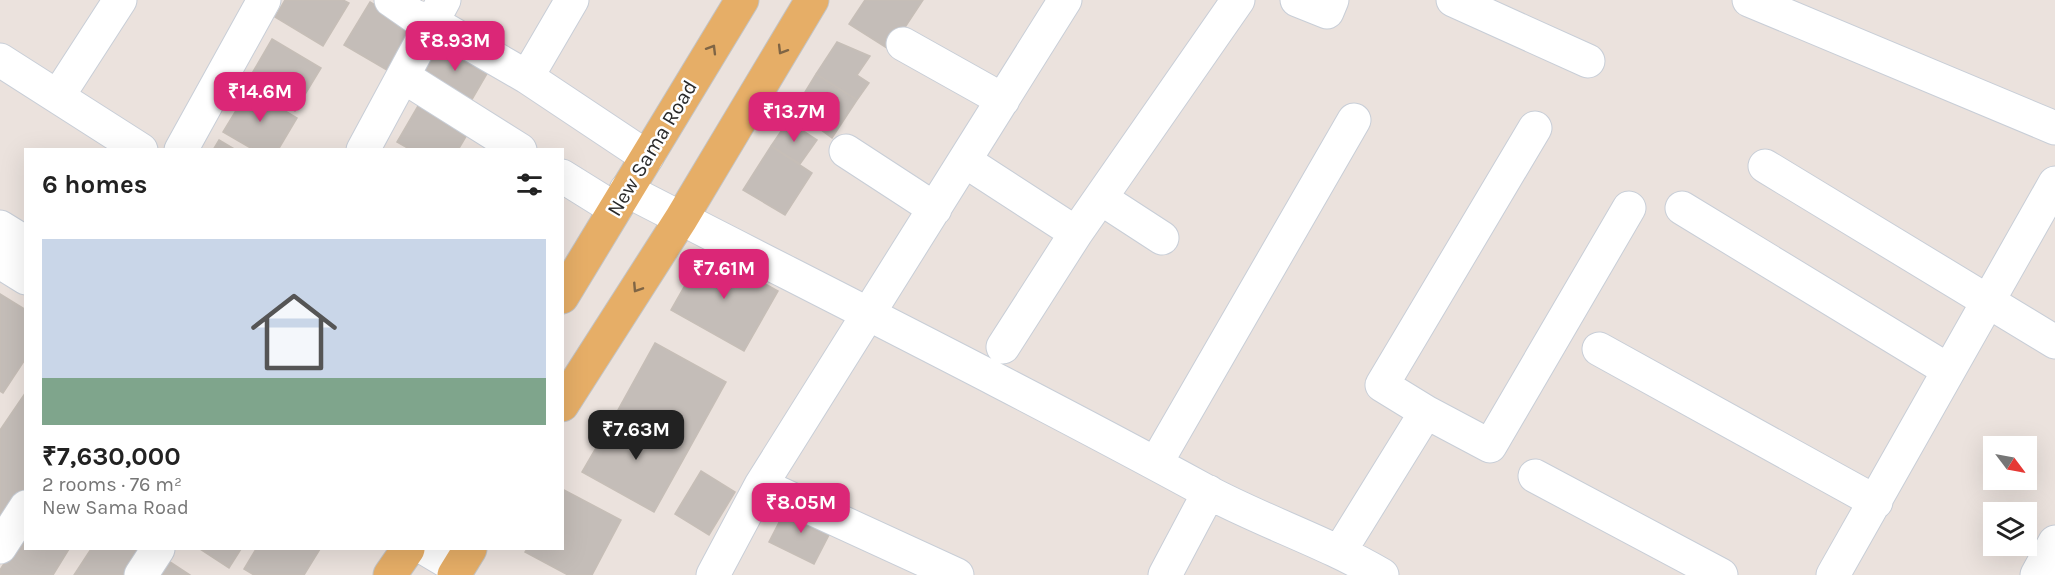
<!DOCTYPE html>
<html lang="en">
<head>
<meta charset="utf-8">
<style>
  body { margin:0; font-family:Karla,sans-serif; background:#f6f6f6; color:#222; height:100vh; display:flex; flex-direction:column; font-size:22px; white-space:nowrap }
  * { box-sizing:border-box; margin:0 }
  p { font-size:20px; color:#767676 }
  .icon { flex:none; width:33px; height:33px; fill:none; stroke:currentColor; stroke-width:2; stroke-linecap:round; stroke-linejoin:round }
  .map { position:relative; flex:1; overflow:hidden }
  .side { position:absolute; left:24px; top:148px; width:540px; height:402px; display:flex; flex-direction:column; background:#fff; border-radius:0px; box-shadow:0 6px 24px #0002 }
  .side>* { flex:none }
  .needle { width:39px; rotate:122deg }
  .buttons { position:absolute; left:1983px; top:436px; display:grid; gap:12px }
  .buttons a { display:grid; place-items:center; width:54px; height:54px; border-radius:0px; background:#fff; box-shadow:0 6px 24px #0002; font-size:30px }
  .price { position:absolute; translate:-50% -51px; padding:0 14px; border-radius:12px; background:#db2777; color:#fff; font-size:20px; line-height:39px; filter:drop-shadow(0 2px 3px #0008) }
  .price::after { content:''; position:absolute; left:50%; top:36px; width:18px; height:14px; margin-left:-9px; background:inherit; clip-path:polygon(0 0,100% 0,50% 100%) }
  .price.current { background:#222; color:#fff }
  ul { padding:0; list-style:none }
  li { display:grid; align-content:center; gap:12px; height:318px; padding:0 18px }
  li span { display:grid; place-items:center; height:186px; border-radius:0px; color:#555 }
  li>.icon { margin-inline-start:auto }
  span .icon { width:108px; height:108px; fill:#fffc; stroke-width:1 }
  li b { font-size:26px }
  h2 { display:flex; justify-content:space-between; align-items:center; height:72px; padding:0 18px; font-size:26px }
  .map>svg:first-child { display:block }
  .building { fill:#c4bdb8; stroke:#c6beb7; stroke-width:1.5 }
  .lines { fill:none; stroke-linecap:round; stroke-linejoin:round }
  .minor-casing { stroke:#c8ced7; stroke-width:35 }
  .major-casing { stroke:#c3c3c3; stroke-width:35 }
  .minor { stroke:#fff; stroke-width:33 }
  .major { stroke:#e6ae67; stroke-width:33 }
  .oneway { stroke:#7f6545 }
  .labels { text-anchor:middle; stroke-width:5; stroke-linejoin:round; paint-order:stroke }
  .street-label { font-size:21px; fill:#2a2a2a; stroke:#fff }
</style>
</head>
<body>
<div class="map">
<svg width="2055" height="575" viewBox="0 0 2055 575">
  <rect width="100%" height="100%" fill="#ebe2dd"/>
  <path class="building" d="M285,0H343L349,3L323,46L275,17Z
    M865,0H923L890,50L849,24Z
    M370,2L418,31L392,73L344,45Z
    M444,36L492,65L467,108L418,79Z
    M272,39L321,68L295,111L247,82Z
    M837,42L870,56L857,75L869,83L857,100L816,74Z
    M816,74L857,100L832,138L794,110Z
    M249,89L297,118L278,150H254L223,132Z
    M422,99L471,128L458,150H411L397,142Z
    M788,121L817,140L800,164L771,146Z
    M219,140L236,150H213Z
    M771,146L812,173L785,215L743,190Z
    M705,250L778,291L744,351L671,310Z
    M0,294L26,310V358L3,393L0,391Z
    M655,343L726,382L689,449L618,410Z
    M26,392V488L0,527V430Z
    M618,410L689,449L654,512L582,472Z
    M701,471L735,492L709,535L675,514Z
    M562,489L621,520L592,575H568L525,552L527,549H562Z
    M788,505L833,527L814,564L769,542Z
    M26,529V549H69L53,575H0V570Z
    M91,549H140L124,575H74Z
    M200,549H241L229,568Z
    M256,549H320L304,575H254L244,569Z
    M167,560L190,575H158Z"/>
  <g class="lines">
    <g class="minor-casing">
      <path id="minor" d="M391,0L414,16L432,22L527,77L647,157
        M1297,0L1327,12L1332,0
        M1453,0L1588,61
        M1749,0L2055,128
        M903,44L1003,100
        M0,60L141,150
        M404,77L520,150
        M527,77L572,0
        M58,96L120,0
        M1535,128L1382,385L1426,412L1490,446L1629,208
        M181,150L264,0
        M363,150L444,0
        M846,151L935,209
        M965,161L1076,233
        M1765,166L2055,342
        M562,176L615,209
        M626,190C820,290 1015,387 1206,491C1264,522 1326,542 1382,575
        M1102,199L1162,238
        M1682,208L1948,370
        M0,227L26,243
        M0,262L26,278
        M1003,347L1076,233L1238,0
        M1599,349L1876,502
        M1156,463L1354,120
        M1535,476L1721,575
        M761,485L957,575
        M0,547L26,507
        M426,549L458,568
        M1340,551L1426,412
        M141,575L158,549
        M713,575L761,485L1065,0
        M1165,575L1209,492
        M1833,575L2055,183
        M2037,575L2055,542"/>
    </g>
    <g class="major-casing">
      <path id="major" d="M562,297L742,0
        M562,405L681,219L812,0
        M390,575L408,549
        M454,575L470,549"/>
    </g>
    <use href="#minor" class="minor"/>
    <use href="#major" class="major"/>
  </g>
  <defs><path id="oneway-chevron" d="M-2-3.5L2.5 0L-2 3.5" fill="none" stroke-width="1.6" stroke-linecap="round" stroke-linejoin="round" transform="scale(1.5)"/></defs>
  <g class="oneway">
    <use href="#oneway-chevron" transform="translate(712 49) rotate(-59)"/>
    <use href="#oneway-chevron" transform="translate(782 50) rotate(121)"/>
    <use href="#oneway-chevron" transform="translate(637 288) rotate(123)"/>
  </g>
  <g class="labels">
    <g class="street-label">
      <text transform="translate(652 148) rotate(-59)" y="7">New Sama Road</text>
    </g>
  </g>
</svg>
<div class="buttons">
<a><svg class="needle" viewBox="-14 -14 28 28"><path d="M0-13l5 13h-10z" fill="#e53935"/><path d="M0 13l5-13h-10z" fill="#767676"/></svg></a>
<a><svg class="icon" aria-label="layers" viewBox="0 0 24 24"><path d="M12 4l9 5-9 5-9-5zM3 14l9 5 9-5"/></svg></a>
</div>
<b class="price" style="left:455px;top:72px">₹8.93M</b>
<b class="price" style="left:260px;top:123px">₹14.6M</b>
<b class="price" style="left:794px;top:143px">₹13.7M</b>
<b class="price" style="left:724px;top:300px">₹7.61M</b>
<b class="price current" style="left:636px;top:461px">₹7.63M</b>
<b class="price" style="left:801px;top:534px">₹8.05M</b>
<section class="side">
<h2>6 homes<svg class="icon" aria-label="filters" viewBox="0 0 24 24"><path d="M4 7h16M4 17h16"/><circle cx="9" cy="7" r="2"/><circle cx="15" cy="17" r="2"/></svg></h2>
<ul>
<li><span style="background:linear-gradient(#c9d6e8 75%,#7fa58c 0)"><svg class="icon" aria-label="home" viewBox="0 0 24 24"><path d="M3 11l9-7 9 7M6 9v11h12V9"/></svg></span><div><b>₹7,630,000</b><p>2 rooms · 76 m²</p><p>New Sama Road</p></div></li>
</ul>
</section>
</div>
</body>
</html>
